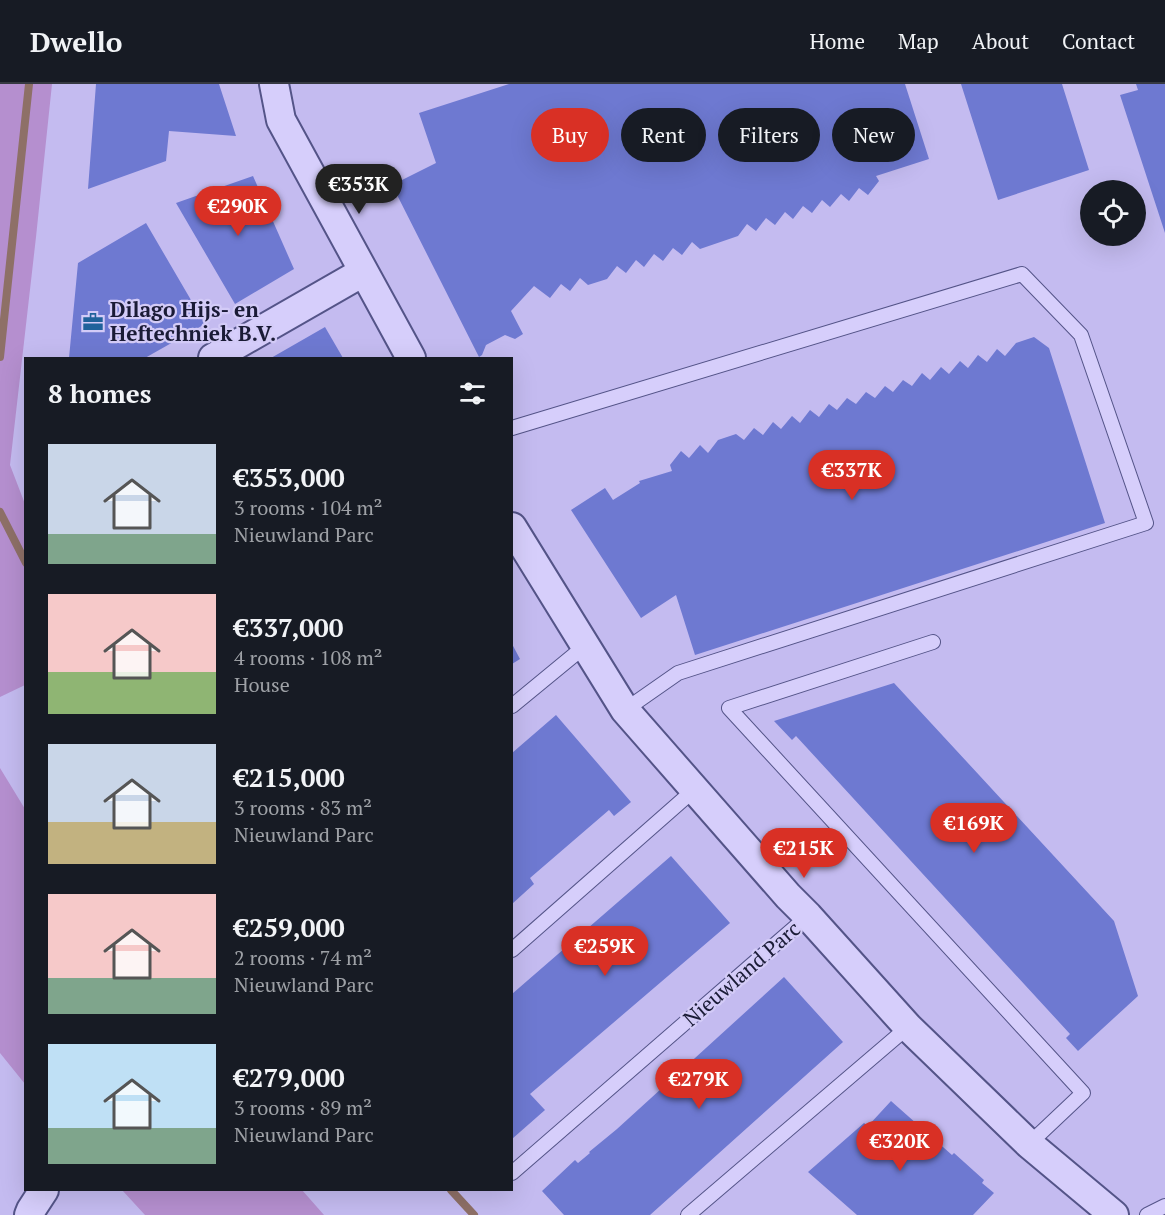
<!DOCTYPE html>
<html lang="en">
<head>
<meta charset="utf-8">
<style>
  body { margin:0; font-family:"PT Serif",serif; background:#242831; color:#f1f3f6; height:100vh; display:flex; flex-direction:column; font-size:22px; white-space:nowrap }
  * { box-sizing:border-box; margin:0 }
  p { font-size:20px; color:#9ea1a6 }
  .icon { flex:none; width:33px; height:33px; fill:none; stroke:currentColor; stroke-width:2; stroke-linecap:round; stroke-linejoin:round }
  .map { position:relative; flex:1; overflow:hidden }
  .panel { position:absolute; left:24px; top:273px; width:489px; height:834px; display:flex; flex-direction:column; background:#171b24; border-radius:0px; box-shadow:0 6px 24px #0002 }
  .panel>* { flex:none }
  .top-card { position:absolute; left:531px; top:24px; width:543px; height:54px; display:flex; gap:12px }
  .controls { position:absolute; left:1080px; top:96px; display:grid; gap:12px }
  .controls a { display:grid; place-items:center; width:66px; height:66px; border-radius:50%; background:#171b24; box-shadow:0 6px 24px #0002; font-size:30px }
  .price { position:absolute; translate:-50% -51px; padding:0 14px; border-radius:21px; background:#d93025; color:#fff; font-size:20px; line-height:39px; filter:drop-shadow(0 2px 3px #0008) }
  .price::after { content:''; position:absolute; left:50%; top:36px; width:18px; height:14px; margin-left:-9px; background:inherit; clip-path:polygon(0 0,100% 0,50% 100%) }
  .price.active { background:#222; color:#fff }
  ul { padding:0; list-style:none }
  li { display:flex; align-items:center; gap:18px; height:150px; padding:0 24px }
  li span { display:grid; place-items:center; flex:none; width:168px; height:120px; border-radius:0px; color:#555 }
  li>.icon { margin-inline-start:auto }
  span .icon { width:72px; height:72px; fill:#fffc; stroke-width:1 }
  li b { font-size:26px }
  h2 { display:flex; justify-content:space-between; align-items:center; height:72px; padding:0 24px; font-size:26px }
  .pill { padding:0 21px; border-radius:27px; background:#171b24; box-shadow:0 6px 24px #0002; font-size:21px; line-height:54px }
  .pill.active { background:#d93025; color:#fff }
  header { display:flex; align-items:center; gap:36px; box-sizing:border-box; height:84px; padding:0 30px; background:#171b24; border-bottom:2px solid #363941 }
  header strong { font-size:28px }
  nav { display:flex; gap:33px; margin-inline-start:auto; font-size:21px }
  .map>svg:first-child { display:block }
  .green { fill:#b58fcf }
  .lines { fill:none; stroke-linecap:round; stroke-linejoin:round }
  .stream { stroke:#8e7067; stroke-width:8 }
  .building { fill:#6e79d1 }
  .lane-casing { stroke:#545488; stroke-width:16 }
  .street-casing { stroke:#545488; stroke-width:32 }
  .lane { stroke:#d6cefb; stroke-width:14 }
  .street { stroke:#d6cefb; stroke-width:28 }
  .labels { text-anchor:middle; stroke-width:4.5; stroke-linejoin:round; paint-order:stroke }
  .poi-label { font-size:21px; font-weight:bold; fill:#1a1b36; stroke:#d3cbf7; text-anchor:start }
  .street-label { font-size:21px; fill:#1a1b36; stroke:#d3cbf7 }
</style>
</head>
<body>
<header>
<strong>Dwello</strong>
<nav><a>Home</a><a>Map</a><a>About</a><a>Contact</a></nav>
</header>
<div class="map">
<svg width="1165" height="1131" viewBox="0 0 1165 1131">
  <rect width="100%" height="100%" fill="#c4bbf0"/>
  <path class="green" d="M0,0H52L36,153L10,381L25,420V601L0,613Z
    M0,684L25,725V1000L0,969Z
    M122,1106H302L324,1131H145Z"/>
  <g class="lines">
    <path class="stream" d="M0,273L29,0
      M0,428L26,479
      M451,1106L474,1131"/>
  </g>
  <path class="building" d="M96,0H219L236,52L169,47L166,77L88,105Z
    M509,0H905L929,75L876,92L879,97L868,111L859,104L849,117L841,110L830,123L822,116L812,129L803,122L793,135L785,128L775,141L766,134L756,147L747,140L738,152L700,165L692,158L682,171L673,164L663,177L654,170L644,183L636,176L626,189L617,182L607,195L588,201L580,194L570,207L561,200L550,214L534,202L511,227L523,250L515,255L505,251L486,261L482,271L479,273L392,101L436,79L419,29Z
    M961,0H1062L1089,86L998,116Z
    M1136,0H1165V149L1120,11L1138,6Z
    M253,92L294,185L235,220L176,119Z
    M146,139L205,240L145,274H69L78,179Z
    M325,243L343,274H271Z
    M1034,253L1049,264L1105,439L695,571L676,511L641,534L571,426L605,404L613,416L640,399L639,397L672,387L670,381L681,367L689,374L700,361L708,369L718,356L736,350L744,356L754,344L763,351L773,338L781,345L792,332L800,339L810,326L819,333L829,320L837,326L847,314L856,320L866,308L875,314L885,302L893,308L903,296L912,302L922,289L930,296L941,283L949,290L960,277L968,284L978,271L987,278L997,265L1005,272L1016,259Z
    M512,560L520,575L512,580Z
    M894,599L1114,837L1138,912L1078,967L1066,954L1070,950L796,652L792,656L774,637Z
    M556,631L631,718L614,732L609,726L530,794L534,800L512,820V669Z
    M671,772L730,839L530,1010L545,1026L512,1055V910Z
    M784,893L843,958L650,1131H564L542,1107L575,1076L578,1079L590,1069L589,1068L617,1045Z
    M891,1017L952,1071L954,1069L984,1096L982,1099L994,1109L973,1131H857L808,1088L864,1039L868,1042Z"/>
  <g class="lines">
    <g class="lane-casing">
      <path id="lane" d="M512,344L1022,190L1081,251L1146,439L678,589L625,626
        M933,558L729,624L1083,1009L1029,1060
        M512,622L585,562
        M512,866L695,705
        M512,1089L808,832
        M688,1131L908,943
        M1147,1131L1165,1122"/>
    </g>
    <g class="street-casing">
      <path id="street" d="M274,0L281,36L411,274
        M213,274L363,188
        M512,443L625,626L788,812L808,832L908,943L1029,1060L1114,1131
        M29,1131L31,1126L44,1106"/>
    </g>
    <use href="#lane" class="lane"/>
    <use href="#street" class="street"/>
  </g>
  <defs>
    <g id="office-bare" transform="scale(1.62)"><path d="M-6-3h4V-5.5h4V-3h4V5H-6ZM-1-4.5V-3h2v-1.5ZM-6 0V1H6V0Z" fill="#20629b" stroke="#d3cbf7" stroke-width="2.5" paint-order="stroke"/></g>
  </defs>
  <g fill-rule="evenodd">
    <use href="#office-bare" x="93" y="238"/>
  </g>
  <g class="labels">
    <g class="poi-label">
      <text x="110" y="233">Dilago Hijs- en<tspan x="110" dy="24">Heftechniek B.V.</tspan></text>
    </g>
    <g class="street-label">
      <text transform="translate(742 890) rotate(-41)" y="7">Nieuwland Parc</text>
    </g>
  </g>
</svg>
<div class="controls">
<a><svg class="icon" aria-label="locate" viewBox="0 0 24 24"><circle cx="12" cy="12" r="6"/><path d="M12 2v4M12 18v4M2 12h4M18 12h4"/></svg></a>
</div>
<b class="price active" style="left:359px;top:131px">€353K</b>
<b class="price" style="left:238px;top:153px">€290K</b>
<b class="price" style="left:852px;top:417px">€337K</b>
<b class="price" style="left:974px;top:770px">€169K</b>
<b class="price" style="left:804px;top:795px">€215K</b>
<b class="price" style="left:605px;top:893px">€259K</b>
<b class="price" style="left:699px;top:1026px">€279K</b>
<b class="price" style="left:900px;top:1088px">€320K</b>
<div class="top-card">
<a class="pill active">Buy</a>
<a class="pill">Rent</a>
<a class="pill">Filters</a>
<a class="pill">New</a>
</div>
<section class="panel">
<h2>8 homes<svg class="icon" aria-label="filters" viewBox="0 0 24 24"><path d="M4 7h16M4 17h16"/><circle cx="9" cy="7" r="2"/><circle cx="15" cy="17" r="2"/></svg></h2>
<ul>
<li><span style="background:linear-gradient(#c9d6e8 75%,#7fa58c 0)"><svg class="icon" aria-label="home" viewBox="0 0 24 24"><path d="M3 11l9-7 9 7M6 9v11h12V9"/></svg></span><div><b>€353,000</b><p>3 rooms · 104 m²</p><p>Nieuwland Parc</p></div></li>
<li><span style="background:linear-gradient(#f6c9c9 65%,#8fb573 0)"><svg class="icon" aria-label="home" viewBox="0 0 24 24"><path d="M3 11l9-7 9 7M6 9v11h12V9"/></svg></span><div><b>€337,000</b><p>4 rooms · 108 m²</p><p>House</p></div></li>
<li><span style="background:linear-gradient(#c9d6e8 65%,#c2b280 0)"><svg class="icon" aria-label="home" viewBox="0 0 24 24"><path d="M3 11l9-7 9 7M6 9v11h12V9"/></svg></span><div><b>€215,000</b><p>3 rooms · 83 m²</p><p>Nieuwland Parc</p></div></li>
<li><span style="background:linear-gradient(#f6c9c9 70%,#7fa58c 0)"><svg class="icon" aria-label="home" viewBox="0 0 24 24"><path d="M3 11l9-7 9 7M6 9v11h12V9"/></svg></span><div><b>€259,000</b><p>2 rooms · 74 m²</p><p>Nieuwland Parc</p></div></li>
<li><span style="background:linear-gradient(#bfe0f5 70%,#7fa58c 0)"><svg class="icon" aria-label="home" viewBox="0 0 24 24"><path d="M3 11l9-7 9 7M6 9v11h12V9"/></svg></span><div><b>€279,000</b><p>3 rooms · 89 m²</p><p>Nieuwland Parc</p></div></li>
</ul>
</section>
</div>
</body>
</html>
